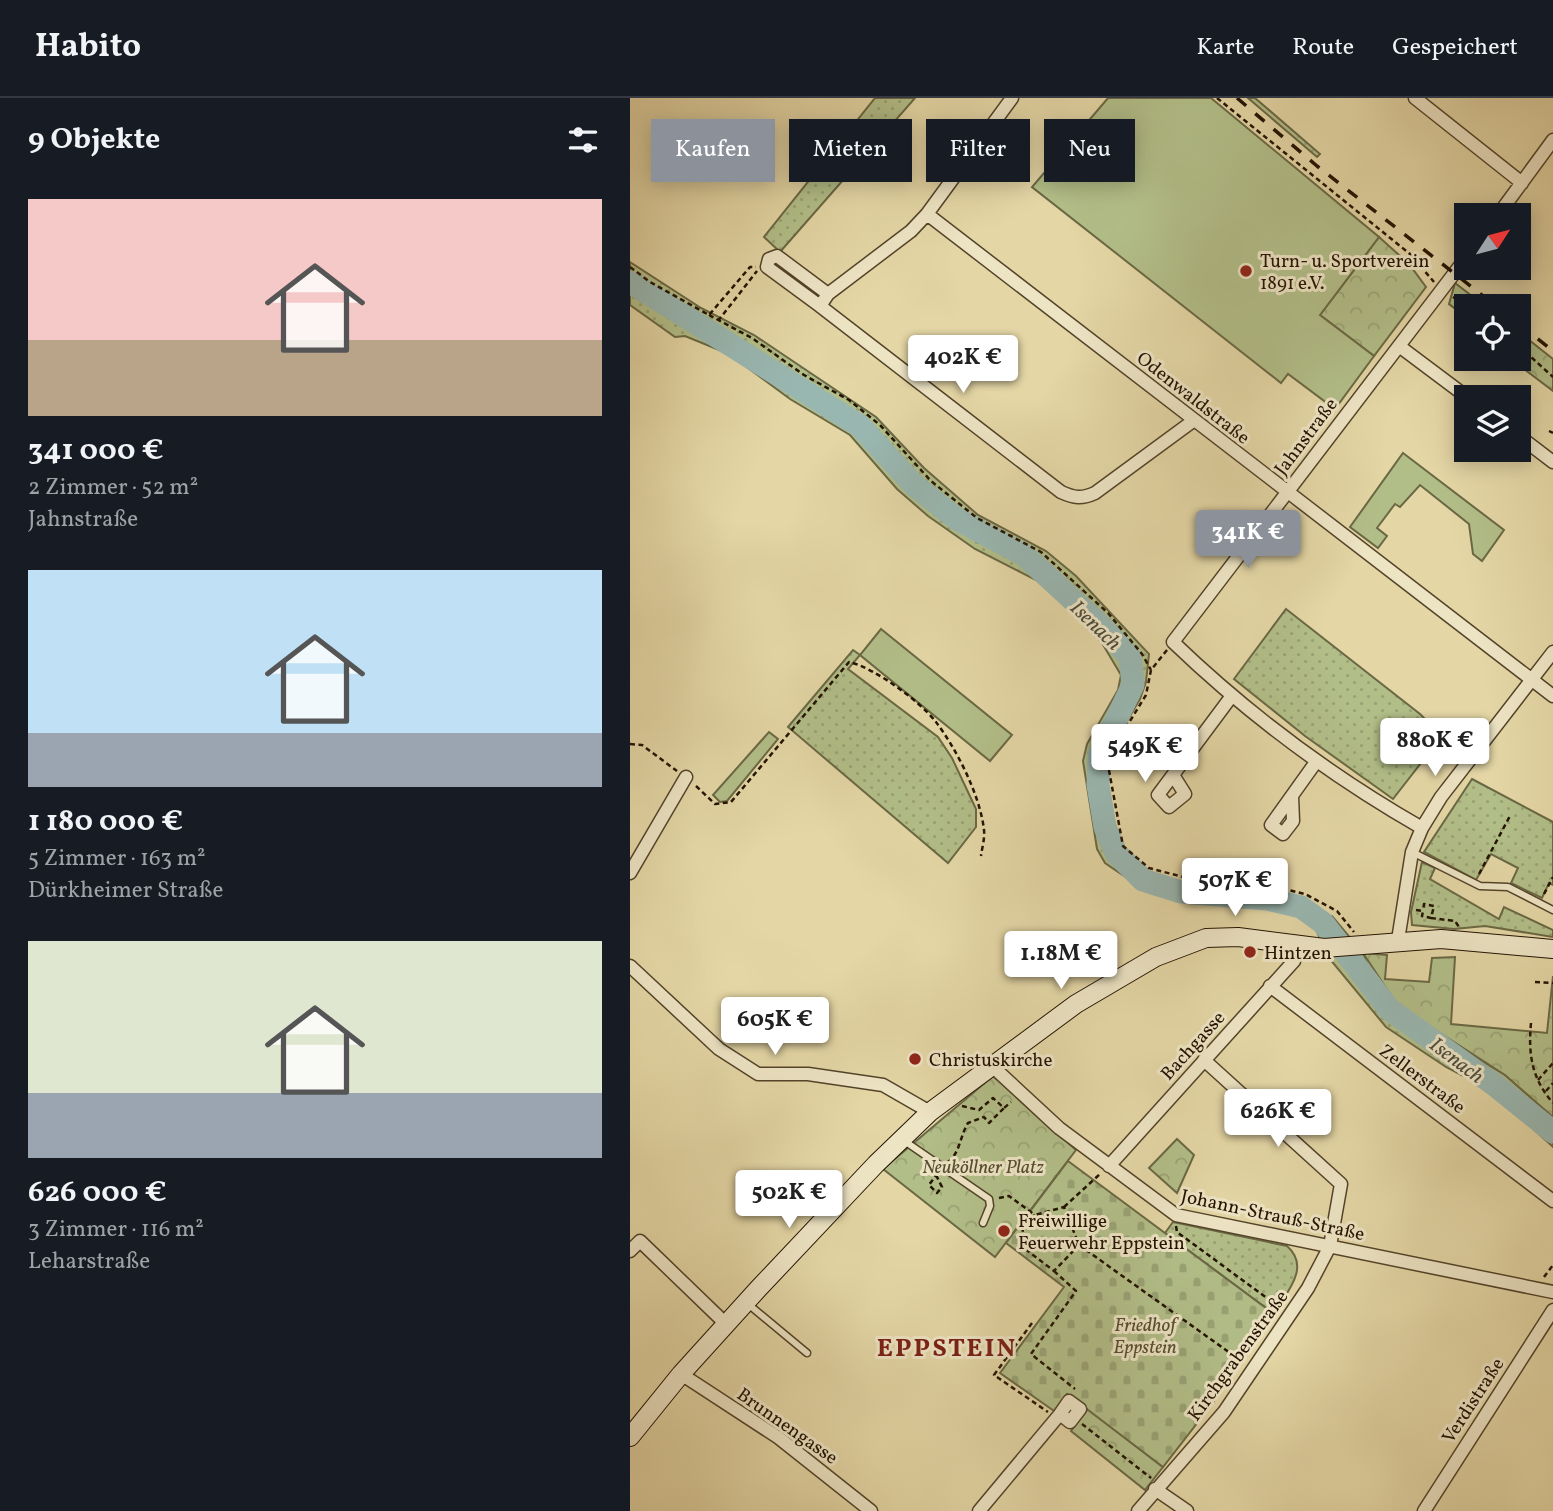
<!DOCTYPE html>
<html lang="de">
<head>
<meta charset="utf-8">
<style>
  body { margin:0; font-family:Vollkorn,serif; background:#242831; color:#f1f3f6; height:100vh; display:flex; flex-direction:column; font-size:26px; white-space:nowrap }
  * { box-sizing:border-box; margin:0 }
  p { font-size:23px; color:#9ea1a6 }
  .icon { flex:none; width:38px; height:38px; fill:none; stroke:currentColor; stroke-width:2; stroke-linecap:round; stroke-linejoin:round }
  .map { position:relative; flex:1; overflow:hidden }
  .details { display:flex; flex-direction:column; background:#171b24; width:630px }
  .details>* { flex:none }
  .guide { position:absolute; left:21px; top:21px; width:665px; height:63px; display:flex; gap:14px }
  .needle { width:46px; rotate:54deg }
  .tools { position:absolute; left:824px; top:105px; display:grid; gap:14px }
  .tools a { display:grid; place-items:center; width:77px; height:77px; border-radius:0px; background:#171b24; box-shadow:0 4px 18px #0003; font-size:35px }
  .price { position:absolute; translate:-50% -60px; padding:0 16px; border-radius:7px; background:#fff; color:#222; font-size:23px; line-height:46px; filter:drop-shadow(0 2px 4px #0008) }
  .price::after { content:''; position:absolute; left:50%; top:42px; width:21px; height:16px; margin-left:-10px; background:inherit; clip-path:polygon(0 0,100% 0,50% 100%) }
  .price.current { background:#8c9099; color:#fff }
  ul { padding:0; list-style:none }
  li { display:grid; align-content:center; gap:14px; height:371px; padding:0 28px }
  li span { display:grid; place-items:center; height:217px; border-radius:0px; color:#555 }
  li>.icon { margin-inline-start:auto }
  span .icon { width:126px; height:126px; fill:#fffc; stroke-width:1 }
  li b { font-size:30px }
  h2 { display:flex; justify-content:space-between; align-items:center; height:84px; padding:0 28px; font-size:30px }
  .chip { padding:0 24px; border-radius:0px; background:#171b24; box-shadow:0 4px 18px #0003; font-size:24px; line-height:63px }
  .chip.current { background:#8c9099; color:#fff }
  header { display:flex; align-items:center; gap:42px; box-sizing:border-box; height:98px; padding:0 35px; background:#171b24; border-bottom:2px solid #363941 }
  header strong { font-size:33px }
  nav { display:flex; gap:38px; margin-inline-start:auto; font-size:24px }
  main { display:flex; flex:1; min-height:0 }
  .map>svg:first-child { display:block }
  .grass { fill:url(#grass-dots); stroke:#6a6844; stroke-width:2 }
  .forest { fill:url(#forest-crowns); stroke:#6a6844; stroke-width:2 }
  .cemetery { fill:url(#cemetery-stones); stroke:#6a6844; stroke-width:2 }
  .garden { fill:#b2be88; stroke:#6a6844; stroke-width:2 }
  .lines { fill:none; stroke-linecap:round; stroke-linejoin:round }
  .river { stroke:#99b7b1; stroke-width:23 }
  .lane-casing { stroke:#534329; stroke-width:9 }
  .street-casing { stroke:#534329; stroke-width:15 }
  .secondary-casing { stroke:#231200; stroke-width:20 }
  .path { stroke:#231200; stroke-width:2.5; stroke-dasharray:5 3.5; stroke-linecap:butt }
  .lane { stroke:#ede4c4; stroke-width:6 }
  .street { stroke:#ede4c4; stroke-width:12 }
  .secondary { stroke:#ede4c4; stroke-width:18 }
  .rail { stroke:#231200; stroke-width:3.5; stroke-dasharray:12 12; stroke-linecap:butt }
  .poi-dot { fill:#8f2418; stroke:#ede4c4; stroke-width:2.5 }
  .labels { text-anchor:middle; stroke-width:6; stroke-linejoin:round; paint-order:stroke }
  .poi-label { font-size:19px; fill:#231200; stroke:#ede4c4; text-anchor:start }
  .street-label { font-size:19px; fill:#231200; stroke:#ede4c4 }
  .park-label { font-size:19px; font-style:italic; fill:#554e30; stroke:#ede4c4 }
  .water-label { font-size:21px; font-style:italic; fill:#4c4c3e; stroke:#ede4c4 }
  .district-label { font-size:26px; font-weight:bold; letter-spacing:2px; fill:#7a1f14; stroke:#ede4c4 }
</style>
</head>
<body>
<header>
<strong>Habito</strong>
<nav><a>Karte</a><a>Route</a><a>Gespeichert</a></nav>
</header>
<main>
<section class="details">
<h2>9 Objekte<svg class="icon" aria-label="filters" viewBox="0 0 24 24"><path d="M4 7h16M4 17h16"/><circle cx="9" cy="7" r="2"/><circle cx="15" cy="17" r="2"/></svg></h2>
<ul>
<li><span style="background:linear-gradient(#f6c9c9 65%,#b9a48a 0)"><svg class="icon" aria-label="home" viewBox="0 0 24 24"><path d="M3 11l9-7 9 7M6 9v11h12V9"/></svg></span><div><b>341 000 €</b><p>2 Zimmer · 52 m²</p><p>Jahnstraße</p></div></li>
<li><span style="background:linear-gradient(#bfe0f5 75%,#9aa5b1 0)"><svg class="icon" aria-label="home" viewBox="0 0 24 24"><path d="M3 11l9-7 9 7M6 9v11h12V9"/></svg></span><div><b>1 180 000 €</b><p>5 Zimmer · 163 m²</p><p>Dürkheimer Straße</p></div></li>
<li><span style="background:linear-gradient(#dfe7d0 70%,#9aa5b1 0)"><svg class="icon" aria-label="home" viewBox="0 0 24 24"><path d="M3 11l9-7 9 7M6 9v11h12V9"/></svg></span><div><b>626 000 €</b><p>3 Zimmer · 116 m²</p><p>Leharstraße</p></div></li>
</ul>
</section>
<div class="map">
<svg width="923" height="1413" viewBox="0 0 923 1413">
  <defs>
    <pattern id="grass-dots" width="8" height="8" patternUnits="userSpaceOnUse" patternTransform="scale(1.75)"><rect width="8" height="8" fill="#b2be88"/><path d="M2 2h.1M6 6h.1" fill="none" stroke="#99a274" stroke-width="1.8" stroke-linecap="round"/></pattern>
    <pattern id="forest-crowns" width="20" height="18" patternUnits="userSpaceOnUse" patternTransform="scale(1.75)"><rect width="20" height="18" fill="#b2be88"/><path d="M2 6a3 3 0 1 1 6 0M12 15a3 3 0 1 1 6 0" fill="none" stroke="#99a274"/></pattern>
    <pattern id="cemetery-stones" width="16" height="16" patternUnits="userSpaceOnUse" patternTransform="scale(1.75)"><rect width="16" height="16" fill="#b2be88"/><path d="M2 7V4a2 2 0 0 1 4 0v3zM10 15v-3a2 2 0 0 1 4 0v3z" fill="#99a274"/></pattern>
  </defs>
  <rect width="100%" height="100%" fill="#e4d6a5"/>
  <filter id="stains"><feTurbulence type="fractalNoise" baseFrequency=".00286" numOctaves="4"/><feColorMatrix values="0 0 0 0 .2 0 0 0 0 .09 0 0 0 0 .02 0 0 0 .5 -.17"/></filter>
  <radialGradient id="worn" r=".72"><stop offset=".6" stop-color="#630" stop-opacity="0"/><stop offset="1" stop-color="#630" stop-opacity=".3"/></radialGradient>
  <path class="grass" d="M245,0H285L150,154L134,139Z
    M618,0H625L690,56L687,59Z
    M0,164L71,210L124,237L246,319L294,370L348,417L416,453L446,478L519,556L516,584L510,601L474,662L484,737L494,759L519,778L578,790L667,799L698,819L702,818L733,855L738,867L807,936L875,977L923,1019V1049L862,993L816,969L756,929L699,860L682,823L664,809L539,798L503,784L475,765L467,751L453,663L457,646L488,592L491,577L472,545L414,486L345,451L298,418L267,391L220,337L160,301L99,256L55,238L45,239L0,207Z
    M656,511L790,616L812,638L763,701L675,638L604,581Z
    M223,552L230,557L218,571L308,639L322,660L346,711V729L318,765L158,629Z
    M842,681L923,724V787L919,785L912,800L881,785L888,770L861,756L846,782L794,754Z
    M792,764L805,770L800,781L869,821L874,809L923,832V839L855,828L824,831L782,827L781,814Z
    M543,1124L657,1148C681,1169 657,1194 644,1216L535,1135Z"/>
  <path class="forest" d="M749,139L779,166L796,189L744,258L690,217Z
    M825,185L855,208H836V219L819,206Z
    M889,234L923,261V293L881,261H889Z
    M733,855L757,857L755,881L799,884L802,860L825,859L821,926L917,935L923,878V1019L875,977L768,908Z
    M363,978L446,1052L365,1159L253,1071Z
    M547,1041L564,1057L547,1095L519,1070Z
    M458,1311L533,1369L515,1392L441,1333Z"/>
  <path class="cemetery" d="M438,1063L644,1216L582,1306L533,1369L437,1296L424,1313L370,1275L434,1189L376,1145Z"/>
  <path class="garden" d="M478,0H581L749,139L690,217L744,258L705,311L658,276L651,285L402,89Z
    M773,355L874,432L852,463L843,456L839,426L790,387L770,409L765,406L747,430L757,438L748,450L720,429Z
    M251,531L382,637L360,663L230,557Z
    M139,634L148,641L97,703L90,704L83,697Z"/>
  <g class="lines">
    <path class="river" d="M0,184L230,328L284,387L327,421L394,457L466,523L500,559L503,587L469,657L468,687L475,729L486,755L513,782L551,794L637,801L671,809L693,825L759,911L866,988L923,1034"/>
    <g class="lane-casing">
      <path id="lane" d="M782,754L850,788L878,789L923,812
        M273,1042L359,1101L360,1108L353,1125
        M118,1206L177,1255"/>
    </g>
    <g class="street-casing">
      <path id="street" d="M382,0L297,116L923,598
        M785,0L892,85
        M297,116L281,133L198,196L190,208L431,394C444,400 452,401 465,395L563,323
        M868,117L923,42
        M190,208L137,169L139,161L147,158L198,196
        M769,248L837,299
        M889,338L923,364
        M543,677L555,696L539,709L528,697L601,599
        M662,698L663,723L653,736L641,727L686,664
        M792,730C701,678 619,617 543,544L836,160
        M0,775L56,679
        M768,842L782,754L792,730L811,699L923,554
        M0,868L89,951L128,976H178L253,987L300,1014
        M640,888L923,1103
        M361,967L429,1030L546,1117L923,1194
        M479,1068L664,863L667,848
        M0,1153L10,1143L97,1227
        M51,1276L149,1340L241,1413
        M525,1391L557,1413
        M349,1413L430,1316L440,1324L450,1311L439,1303L430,1316
        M508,1413L594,1314L678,1190L700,1148L711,1086L574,962
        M794,1413L923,1212"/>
    </g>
    <g class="secondary-casing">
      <path id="secondary" d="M0,1339L51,1276L128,1191L246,1066L300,1014L446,906L526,859L576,840L608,839L694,850L811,841L923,851"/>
    </g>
    <path class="path" d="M587,0L780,156L804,184
      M0,169L20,184L79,217L120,169H126
      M823,199L838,208
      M79,217L122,240L174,277L219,302L250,327L301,383L347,420L411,454L478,515L512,556L521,572
      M88,223L127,173
      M889,248L923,279
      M919,333L923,335
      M537,552L521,572L516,597L489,641L478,667L493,748L519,770L557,780L650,790L675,796L707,813L724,834
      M0,646L12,647L47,673
      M66,688L85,706L101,704L219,564C243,569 290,603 306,624C327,652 350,697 354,732C355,740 352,750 351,758
      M849,776L881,716
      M914,796L923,779
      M786,812L793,813L792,818L801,820L804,808L794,806L793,813
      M801,820L825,823L829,829
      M905,884L923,885
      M901,925C898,957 902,981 923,1005
      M908,982L923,965
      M916,993L923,985
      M332,1008L349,1012L363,1000L374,1010L381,1004
      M318,1064C330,1055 330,1038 338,1025L354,1019L359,1025L374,1010
      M306,1077L312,1089L307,1095L299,1087L307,1076
      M369,1100L379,1098L405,1117L394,1126L390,1147L424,1173L449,1147L434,1109L405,1117
      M434,1109L470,1076
      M546,1128L547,1134L649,1209
      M449,1147L614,1265
      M424,1173L446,1193L401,1256L445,1291
      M914,1179L923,1167
      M402,1225L364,1277L418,1314
      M452,1326L521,1380"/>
    <use href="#lane" class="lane"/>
    <use href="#street" class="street"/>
    <use href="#secondary" class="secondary"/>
    <path class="rail" d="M607,0L687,68L866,208
      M889,226L923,253"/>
  </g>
  <g class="poi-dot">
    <circle cx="616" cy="173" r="7"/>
    <circle cx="620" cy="854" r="7"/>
    <circle cx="285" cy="961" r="7"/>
    <circle cx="374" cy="1133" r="7"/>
  </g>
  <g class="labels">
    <g class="poi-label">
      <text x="630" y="169">Turn- u. Sportverein<tspan x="630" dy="22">1891 e.V.</tspan></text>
      <text x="634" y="861">Hintzen</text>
      <text x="299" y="968">Christuskirche</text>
      <text x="388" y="1129">Freiwillige<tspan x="388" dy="22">Feuerwehr Eppstein</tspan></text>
    </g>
    <g class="street-label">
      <text transform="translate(564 299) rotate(38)" y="7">Odenwaldstraße</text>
      <text transform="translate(675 338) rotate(-53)" y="7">Jahnstraße</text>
      <text transform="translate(562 947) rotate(-48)" y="7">Bachgasse</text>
      <text transform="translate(793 980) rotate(37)" y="7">Zellerstraße</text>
      <text transform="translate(643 1116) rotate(12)" y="7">Johann-Strauß-Straße</text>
      <text transform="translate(607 1257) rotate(-54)" y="7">Kirchgrabenstraße</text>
      <text transform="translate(842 1302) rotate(-57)" y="7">Verdistraße</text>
      <text transform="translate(158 1327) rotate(35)" y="7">Brunnengasse</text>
    </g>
    <g class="park-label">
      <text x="353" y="1075">Neuköllner Platz</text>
      <text x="515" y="1233">Friedhof<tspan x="515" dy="22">Eppstein</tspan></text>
    </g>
    <g class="water-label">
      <text transform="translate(466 527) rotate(44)" y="7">Isenach</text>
      <text transform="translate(827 962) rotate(37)" y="7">Isenach</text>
    </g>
    <g class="district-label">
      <text x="317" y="1258">EPPSTEIN</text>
    </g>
  </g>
  <rect width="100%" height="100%" filter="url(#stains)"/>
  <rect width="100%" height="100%" fill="url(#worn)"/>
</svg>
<div class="tools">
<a><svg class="needle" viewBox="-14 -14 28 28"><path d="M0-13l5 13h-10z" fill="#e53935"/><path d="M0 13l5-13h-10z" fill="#9ea1a6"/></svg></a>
<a><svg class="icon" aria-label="locate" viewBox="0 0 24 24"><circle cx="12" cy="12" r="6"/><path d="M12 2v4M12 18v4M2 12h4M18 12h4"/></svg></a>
<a><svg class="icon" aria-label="layers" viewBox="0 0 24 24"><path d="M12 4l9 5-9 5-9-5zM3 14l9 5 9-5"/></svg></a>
</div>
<b class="price" style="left:333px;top:297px">402K €</b>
<b class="price current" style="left:618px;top:472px">341K €</b>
<b class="price" style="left:805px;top:680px">880K €</b>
<b class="price" style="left:515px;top:686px">549K €</b>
<b class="price" style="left:605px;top:820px">507K €</b>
<b class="price" style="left:431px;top:893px">1.18M €</b>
<b class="price" style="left:145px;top:959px">605K €</b>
<b class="price" style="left:648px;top:1051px">626K €</b>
<b class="price" style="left:159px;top:1132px">502K €</b>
<div class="guide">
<a class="chip current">Kaufen</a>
<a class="chip">Mieten</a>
<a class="chip">Filter</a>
<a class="chip">Neu</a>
</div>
</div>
</main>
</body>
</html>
